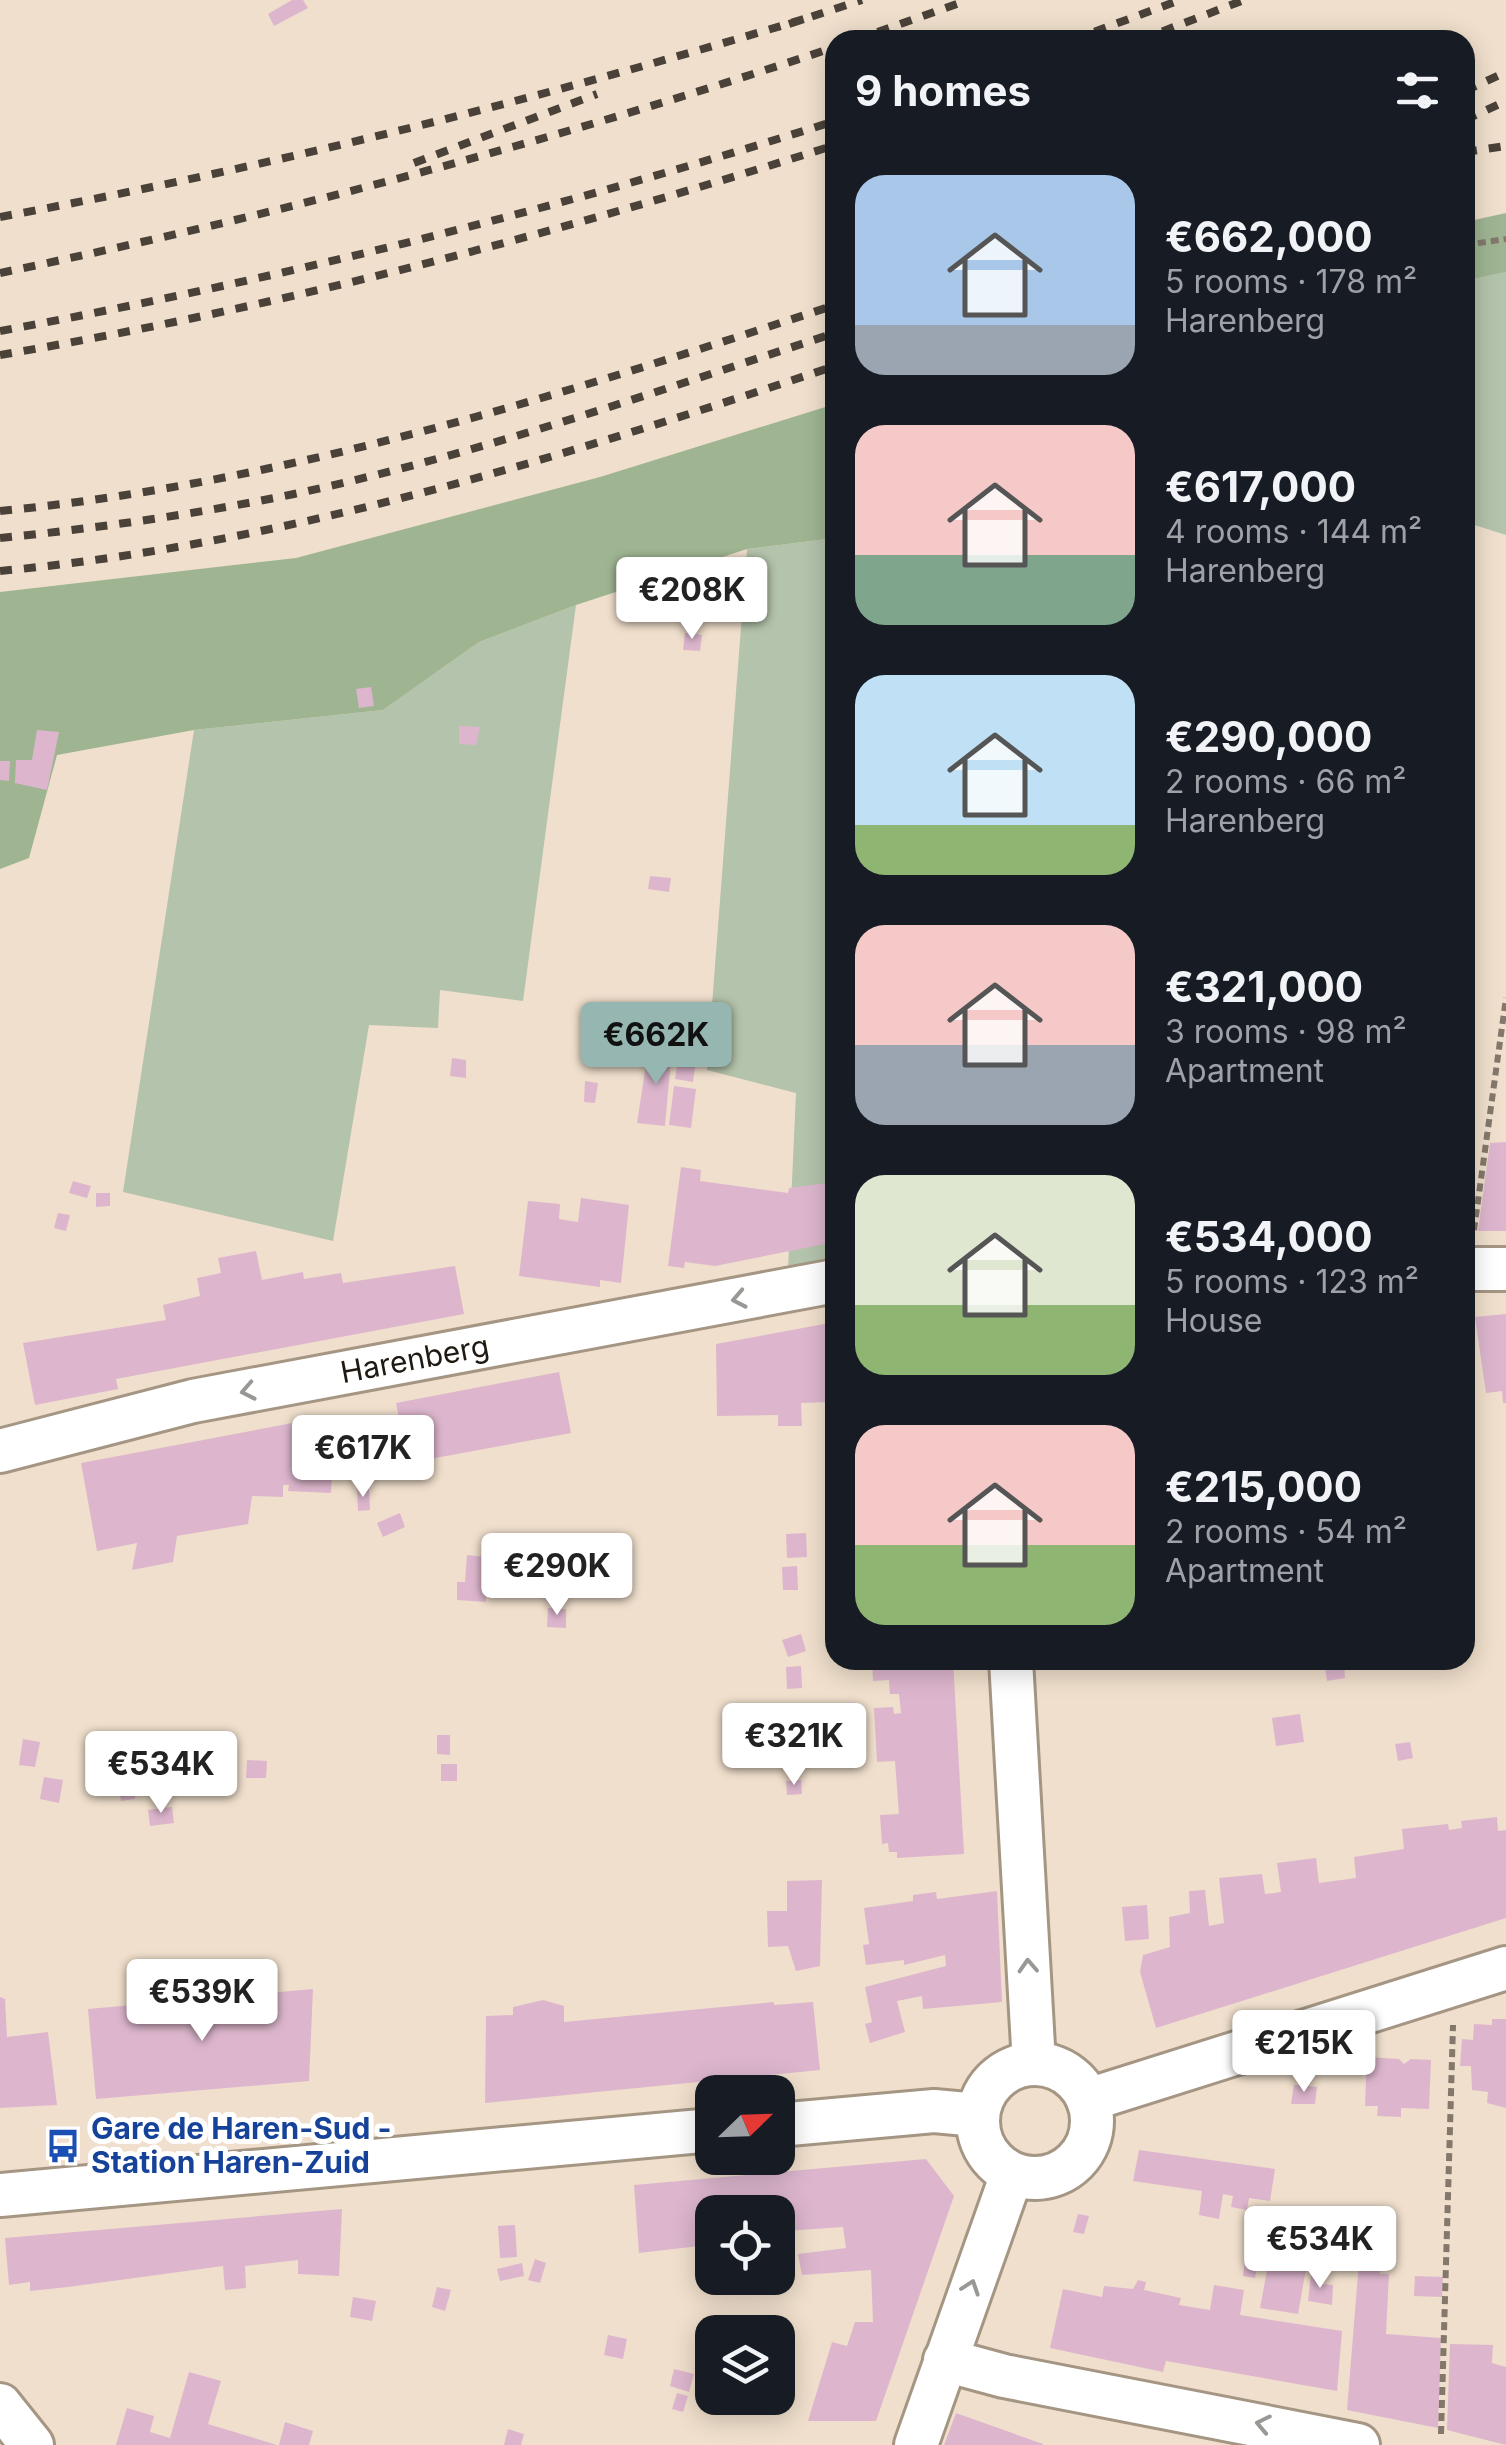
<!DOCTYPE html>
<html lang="en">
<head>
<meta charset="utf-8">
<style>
  body { margin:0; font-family:Inter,sans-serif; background:#20242c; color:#f1f3f6; height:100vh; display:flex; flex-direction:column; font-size:38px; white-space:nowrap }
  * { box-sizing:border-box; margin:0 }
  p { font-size:32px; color:#9ea1a6 }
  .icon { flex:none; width:55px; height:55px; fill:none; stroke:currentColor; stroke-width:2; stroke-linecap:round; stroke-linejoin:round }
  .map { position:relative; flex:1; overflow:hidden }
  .side { position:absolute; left:825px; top:30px; width:650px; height:1640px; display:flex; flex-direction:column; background:#171b24; border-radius:30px; box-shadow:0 5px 25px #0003 }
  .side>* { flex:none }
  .needle { width:65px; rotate:67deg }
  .buttons { position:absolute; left:695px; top:2075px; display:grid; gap:20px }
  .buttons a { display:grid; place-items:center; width:100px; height:100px; border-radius:20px; background:#171b24; box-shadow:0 5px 25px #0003; font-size:50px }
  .price { position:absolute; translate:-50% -85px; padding:0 22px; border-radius:10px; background:#fff; color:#222; font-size:32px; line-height:65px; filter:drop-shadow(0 2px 5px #0008) }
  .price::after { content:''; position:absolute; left:50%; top:60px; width:30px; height:22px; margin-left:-15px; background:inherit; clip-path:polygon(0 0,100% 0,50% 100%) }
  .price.selected { background:#96b6b1; color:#111 }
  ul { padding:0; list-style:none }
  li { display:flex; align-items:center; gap:30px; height:250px; padding:0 30px }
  li span { display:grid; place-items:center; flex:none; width:280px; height:200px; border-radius:30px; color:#555 }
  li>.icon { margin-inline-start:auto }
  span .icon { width:120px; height:120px; fill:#fffc; stroke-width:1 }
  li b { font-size:42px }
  h2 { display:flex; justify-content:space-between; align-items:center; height:120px; padding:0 30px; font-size:42px }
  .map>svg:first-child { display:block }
  .green { fill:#b4c3ab }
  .forest { fill:#9fb592 }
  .building { fill:#ddb6cd }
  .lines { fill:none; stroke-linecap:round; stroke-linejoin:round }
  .minor-casing { stroke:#a59684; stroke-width:48 }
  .path { stroke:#83786b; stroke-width:6; stroke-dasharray:8 5; stroke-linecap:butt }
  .minor { stroke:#fff; stroke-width:42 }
  .rail { stroke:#4a4239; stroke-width:8; stroke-dasharray:12 12; stroke-linecap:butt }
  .oneway { stroke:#9a9894 }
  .labels { text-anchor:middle; stroke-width:10; stroke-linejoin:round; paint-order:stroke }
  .street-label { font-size:30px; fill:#1f1912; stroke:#fff }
  .transit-label { font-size:30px; font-weight:bold; fill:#164399; stroke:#fff; text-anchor:start }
</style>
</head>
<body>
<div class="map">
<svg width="1506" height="2445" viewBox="0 0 1506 2445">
  <rect width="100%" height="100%" fill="#f0dfcc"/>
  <path class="green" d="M1506,272V535L1465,522V281Z
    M835,538V1262L788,1270L796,1093L707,1070L747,549Z
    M576,605L523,1001L440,990L438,1028L369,1025L333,1241L123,1192L194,730L383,710L479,642Z"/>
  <path class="forest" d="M1506,213V272L1465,281V222Z
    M835,404V538L747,549L576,605L479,642L383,710L194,730L57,755L29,858L0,869V592L296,558L600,477Z"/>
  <path class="building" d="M292,0H303L308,8L274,26L268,14Z
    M685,633L702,635L700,651L683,650Z
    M371,687L374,706L359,708L356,689Z
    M459,726L480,727L476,745L459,744Z
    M37,730L59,732L47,790L15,783L16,760H32Z
    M0,761H10L9,781L0,780Z
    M650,876L671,878L669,892L648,889Z
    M649,1045L672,1048L665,1126L637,1123Z
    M452,1058L466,1060V1078L450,1076Z
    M678,1059L696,1061L693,1082L675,1079Z
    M585,1081L598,1083L595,1103L584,1102Z
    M674,1086L696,1089L691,1128L669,1125Z
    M1506,1142V1231H1478L1490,1143Z
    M681,1167L701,1170L700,1181L788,1193L789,1188L835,1182V1242L715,1266L685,1262L684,1268L668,1266Z
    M73,1181L91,1186L87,1198L69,1193Z
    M96,1193H110V1206L96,1207Z
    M581,1198L629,1205L621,1283L600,1280V1287L519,1276L528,1201L560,1204L559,1219L578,1222Z
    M58,1213L70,1215L66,1231L54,1228Z
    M256,1251L262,1280L303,1272L304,1279L341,1273L343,1283L455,1266L464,1314L116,1379L118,1389L35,1405L23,1343L166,1320L163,1305L200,1296L197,1278L221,1273L218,1258Z
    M1506,1314V1403H1503L1502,1391L1486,1393L1475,1317Z
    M835,1322V1369L825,1370L826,1402L801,1403L802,1426H778V1415L717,1416L716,1344Z
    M559,1372L571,1433L408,1463L396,1403Z
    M335,1415L331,1493L288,1491L289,1485H283V1497L252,1496L248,1524L177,1536L173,1562L132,1570L137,1543L97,1551L81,1463Z
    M385,1426L393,1474L378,1477L370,1429Z
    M357,1489H369L370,1510L358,1511Z
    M400,1513L405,1527L383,1537L377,1523Z
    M806,1533L807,1557L787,1558L786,1534Z
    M467,1555L486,1557V1602L457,1600V1582H465Z
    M492,1555H506V1573H492Z
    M797,1566L798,1590H783L782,1567Z
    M560,1574L568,1590L550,1599L542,1584Z
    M548,1608L566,1609V1628L547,1627Z
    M801,1634L806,1651L788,1657L782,1640Z
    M872,1660H953L964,1854L897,1858V1852H889L888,1843L882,1844L880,1815L899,1814L895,1761L877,1762L874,1708L893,1707L894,1714L901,1713L899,1694H890L889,1680L873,1681Z
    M1344,1664L1345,1678L1327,1681L1325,1667Z
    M801,1666L802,1688L787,1689L786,1667Z
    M800,1706V1720L785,1721V1707Z
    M1300,1714L1304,1742L1276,1746L1272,1718Z
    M437,1735H450V1755L437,1754Z
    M23,1739L40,1742L35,1767L19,1765Z
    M1410,1742L1413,1758L1398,1761L1395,1744Z
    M247,1760L267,1761L266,1778H246Z
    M441,1764H457V1781H441Z
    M44,1777L63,1780L59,1803L40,1799Z
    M801,1780L802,1794L787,1795L786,1781Z
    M133,1781L135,1799L121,1801L118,1783Z
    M172,1807L174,1823L150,1826L148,1810Z
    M1497,1817L1498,1831L1506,1830V1918L1156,2028L1140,1972L1143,1955L1170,1947L1169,1917L1190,1913L1189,1891L1205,1890L1209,1926L1224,1923L1219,1878L1262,1874L1265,1894L1281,1892L1277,1863L1316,1858L1319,1883L1356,1878L1354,1857L1404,1849L1402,1829L1448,1824L1449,1830L1462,1828L1461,1821Z
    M822,1880L820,1966L796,1971L788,1946L768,1947L767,1911H787V1881Z
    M997,1891L1002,2002L923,2009L922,1996L897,2001L905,2032L870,2043L865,2024L872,2022L865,1987L946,1966L945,1955L904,1965V1960L866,1965L863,1945L869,1944L864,1908L913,1901V1895L936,1892L937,1899Z
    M1147,1905L1149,1939L1125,1941L1122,1907Z
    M313,1989L309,2081L96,2099L88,2009Z
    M0,1997L5,1999L7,2037L48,2032L57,2105L0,2108Z
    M543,2000L564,2006V2022L774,2002V2005L813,2002L820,2070L485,2103L486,2016L513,2015V2007Z
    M1492,2019H1506V2108L1487,2103L1488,2092L1472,2090L1471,2066H1460L1462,2039L1473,2040L1474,2024L1492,2025Z
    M1367,2057L1399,2059L1404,2064L1411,2059L1431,2060L1429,2109L1401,2108V2117L1377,2116L1378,2106H1365Z
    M1294,2085L1317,2087L1315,2104H1291Z
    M1139,2150L1275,2169L1270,2201L1249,2198L1247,2210L1231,2207L1233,2196L1223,2194L1219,2219L1199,2215L1202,2191L1133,2181Z
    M926,2159L954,2196L876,2421H808L832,2342L847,2346L855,2322H873L871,2270L802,2275L798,2254L846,2248L843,2227L786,2231L788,2244L778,2245V2212H712V2251L708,2245L639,2253L634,2185Z
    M342,2209L339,2276L298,2274V2260L245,2266L246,2288L225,2290L223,2266L68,2287L30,2291V2282L9,2285L5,2238Z
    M1078,2214L1089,2216L1084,2234L1073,2232Z
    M1392,2217L1393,2236L1373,2238L1371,2219Z
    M515,2225L517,2257L500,2258L498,2226Z
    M1268,2237L1279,2239L1276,2258L1307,2263L1298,2314L1260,2308L1268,2265L1263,2264Z
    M535,2259L546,2263L540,2283L528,2280Z
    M1245,2260L1258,2261L1255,2278L1243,2276Z
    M1359,2262L1381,2264L1380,2274H1389L1386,2334L1441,2338L1438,2428L1347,2410Z
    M522,2263L524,2276L500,2281L497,2269Z
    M1311,2275H1323L1322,2284L1333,2285L1332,2305L1308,2301Z
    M1415,2276L1443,2277L1442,2297L1414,2296Z
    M1138,2280L1146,2282L1144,2290L1181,2298L1179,2305L1210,2310L1214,2285L1244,2290L1240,2315L1342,2331L1337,2391L1166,2361L1163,2372L1050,2348L1063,2289L1102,2297L1104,2286L1133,2289Z
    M437,2287L451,2290L445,2311L432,2307Z
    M353,2297L376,2301L372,2321L350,2317Z
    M608,2335L627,2339L623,2359L604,2355Z
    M1450,2344L1493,2345L1492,2363L1506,2367V2445L1447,2430Z
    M696,2347L712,2348V2389L701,2388L702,2376L696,2375Z
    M674,2369L694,2374L689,2392L670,2386Z
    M189,2372L221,2381L208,2424L277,2445H116L127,2408L154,2416L150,2432L170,2438Z
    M677,2393L688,2396L683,2412L672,2409Z
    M766,2398H784L781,2413L763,2410Z
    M956,2413L1043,2444V2445H944Z
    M285,2422L313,2431L309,2445H279Z
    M508,2429L524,2434L521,2445H504Z"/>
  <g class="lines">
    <g class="minor-casing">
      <g id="minor">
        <path d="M1465,1269H1506"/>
        <path id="s1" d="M0,1451L193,1401L835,1281"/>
        <path d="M1011,1660L1034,2064"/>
        <circle cx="1035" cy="2121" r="57"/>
        <path d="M1088,2100L1506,1968"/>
        <path d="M778,2125L934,2111L978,2115"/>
        <path d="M0,2195L712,2130"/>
        <path d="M945,2360L1004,2376L1358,2445"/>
        <path d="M0,2405L32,2445"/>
        <path d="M916,2445L1012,2174"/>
      </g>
    </g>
    <path class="path" d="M1465,245L1506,239
      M1474,1230L1506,998
      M1441,2434L1453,2025"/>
    <use href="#minor" class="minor"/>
    <path class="rail" d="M789,24L862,0
      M855,40L968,0
      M1072,40L1180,0
      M1140,40L1244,0
      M1465,91L1506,72
      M1465,120L1506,101
      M1465,152L1506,146
      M414,163L597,94
      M0,217C275,166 536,100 804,19
      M0,273C283,214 561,139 835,47
      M0,331C282,279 562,208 835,121
      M0,355C282,307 563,232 835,145
      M0,511C287,483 562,395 835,305
      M0,538C99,528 197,514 294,494C477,455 657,391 835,333
      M0,571C288,544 562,457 835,366"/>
  </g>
  <defs><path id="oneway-chevron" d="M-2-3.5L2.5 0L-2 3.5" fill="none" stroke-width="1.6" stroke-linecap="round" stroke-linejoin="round" transform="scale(2.5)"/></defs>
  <g class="oneway">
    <use href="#oneway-chevron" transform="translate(739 1299) rotate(169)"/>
    <use href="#oneway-chevron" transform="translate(248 1391) rotate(169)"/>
    <use href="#oneway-chevron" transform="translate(1028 1966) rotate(-93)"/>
    <use href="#oneway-chevron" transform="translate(971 2287) rotate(-71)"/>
    <use href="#oneway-chevron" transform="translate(1263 2424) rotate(-168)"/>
  </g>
  <defs>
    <g id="bus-bare" transform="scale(2.7)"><path d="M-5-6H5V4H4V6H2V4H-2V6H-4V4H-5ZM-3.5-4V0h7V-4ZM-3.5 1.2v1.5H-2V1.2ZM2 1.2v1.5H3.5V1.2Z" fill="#1a4fb4" stroke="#fff" stroke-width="2.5" paint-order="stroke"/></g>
  </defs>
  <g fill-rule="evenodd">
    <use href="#bus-bare" x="63" y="2146"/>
  </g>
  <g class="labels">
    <g class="street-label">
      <text dy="10" stroke="none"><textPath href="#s1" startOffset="425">Harenberg</textPath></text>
    </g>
    <g class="transit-label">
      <text x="91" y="2139">Gare de Haren-Sud -<tspan x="91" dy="34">Station Haren-Zuid</tspan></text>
    </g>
  </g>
</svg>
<div class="buttons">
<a><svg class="needle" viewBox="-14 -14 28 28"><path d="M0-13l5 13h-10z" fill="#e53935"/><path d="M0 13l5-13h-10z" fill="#9ea1a6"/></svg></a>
<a><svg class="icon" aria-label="locate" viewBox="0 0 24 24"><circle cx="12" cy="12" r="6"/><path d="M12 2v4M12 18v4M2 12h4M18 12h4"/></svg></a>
<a><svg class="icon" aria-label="layers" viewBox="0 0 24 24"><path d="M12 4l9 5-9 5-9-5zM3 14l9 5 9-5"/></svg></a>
</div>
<b class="price" style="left:692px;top:642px">€208K</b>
<b class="price selected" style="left:656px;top:1087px">€662K</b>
<b class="price" style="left:363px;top:1500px">€617K</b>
<b class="price" style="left:557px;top:1618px">€290K</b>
<b class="price" style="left:794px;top:1788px">€321K</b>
<b class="price" style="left:161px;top:1816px">€534K</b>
<b class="price" style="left:202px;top:2044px">€539K</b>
<b class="price" style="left:1304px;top:2095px">€215K</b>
<b class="price" style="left:1320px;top:2291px">€534K</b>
<section class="side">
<h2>9 homes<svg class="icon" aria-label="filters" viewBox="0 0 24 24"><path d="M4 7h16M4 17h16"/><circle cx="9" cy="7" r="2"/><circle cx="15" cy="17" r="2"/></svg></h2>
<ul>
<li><span style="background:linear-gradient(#a9c7e8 75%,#9aa5b1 0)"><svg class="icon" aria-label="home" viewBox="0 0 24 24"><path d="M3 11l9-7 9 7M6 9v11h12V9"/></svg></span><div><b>€662,000</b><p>5 rooms · 178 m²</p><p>Harenberg</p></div></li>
<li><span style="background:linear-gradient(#f6c9c9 65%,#7fa58c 0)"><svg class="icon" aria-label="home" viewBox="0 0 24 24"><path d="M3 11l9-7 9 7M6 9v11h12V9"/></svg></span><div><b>€617,000</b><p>4 rooms · 144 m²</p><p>Harenberg</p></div></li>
<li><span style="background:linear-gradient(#bfe0f5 75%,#8fb573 0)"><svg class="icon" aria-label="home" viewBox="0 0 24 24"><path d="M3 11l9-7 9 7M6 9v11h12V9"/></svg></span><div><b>€290,000</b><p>2 rooms · 66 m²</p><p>Harenberg</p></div></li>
<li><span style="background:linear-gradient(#f6c9c9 60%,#9aa5b1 0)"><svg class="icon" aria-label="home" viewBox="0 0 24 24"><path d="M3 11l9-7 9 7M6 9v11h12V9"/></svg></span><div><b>€321,000</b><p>3 rooms · 98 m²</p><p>Apartment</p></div></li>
<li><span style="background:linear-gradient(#dfe7d0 65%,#8fb573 0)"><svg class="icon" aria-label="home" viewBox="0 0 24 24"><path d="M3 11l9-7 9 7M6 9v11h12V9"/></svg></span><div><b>€534,000</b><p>5 rooms · 123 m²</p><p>House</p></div></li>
<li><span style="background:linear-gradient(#f6c9c9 60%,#8fb573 0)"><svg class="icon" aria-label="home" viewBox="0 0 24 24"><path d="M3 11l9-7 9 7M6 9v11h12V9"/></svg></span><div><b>€215,000</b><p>2 rooms · 54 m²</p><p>Apartment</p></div></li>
</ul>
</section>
</div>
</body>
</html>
